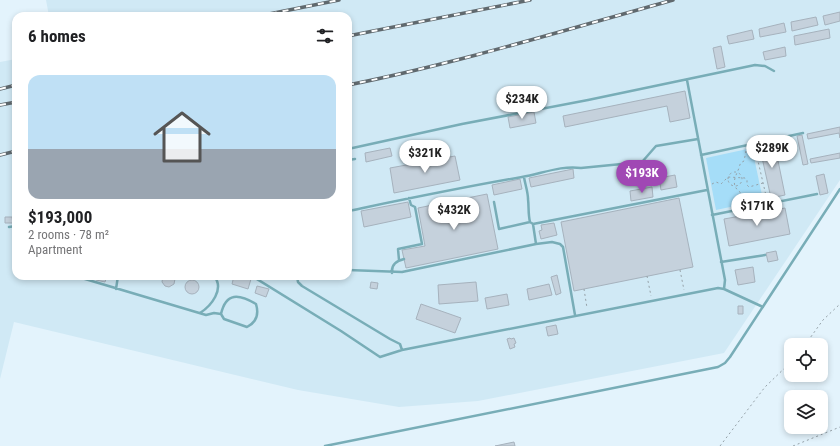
<!DOCTYPE html>
<html lang="en">
<head>
<meta charset="utf-8">
<style>
  body { margin:0; font-family:"Roboto Condensed",sans-serif; background:#f2f2f2; color:#202124; height:100vh; display:flex; flex-direction:column; font-size:15px; white-space:nowrap }
  * { box-sizing:border-box; margin:0 }
  p { font-size:13px; color:#757577 }
  .icon { flex:none; width:22px; height:22px; fill:none; stroke:currentColor; stroke-width:2; stroke-linecap:round; stroke-linejoin:round }
  .map { position:relative; flex:1; overflow:hidden }
  .drawer { position:absolute; left:12px; top:12px; width:340px; height:268px; display:flex; flex-direction:column; background:#fff; border-radius:12px; box-shadow:0 2px 6px #0003 }
  .drawer>* { flex:none }
  .controls { position:absolute; left:784px; top:338px; display:grid; gap:8px }
  .controls a { display:grid; place-items:center; width:44px; height:44px; border-radius:8px; background:#fff; box-shadow:0 2px 6px #0003; font-size:20px }
  .price { position:absolute; translate:-50% -34px; padding:0 9px; border-radius:14px; background:#fff; color:#222; font-size:13px; line-height:26px; filter:drop-shadow(0 1px 2px #0008) }
  .price::after { content:''; position:absolute; left:50%; top:24px; width:12px; height:9px; margin-left:-6px; background:inherit; clip-path:polygon(0 0,100% 0,50% 100%) }
  .price.selected { background:#a048b4; color:#fff }
  ul { padding:0; list-style:none }
  li { display:grid; align-content:center; gap:8px; height:212px; padding:0 16px }
  li+li { border-top:1px solid #e0e0e0 }
  li span { display:grid; place-items:center; height:124px; border-radius:12px; color:#555 }
  li>.icon { margin-inline-start:auto }
  span .icon { width:72px; height:72px; fill:#fffc; stroke-width:1 }
  li b { font-size:17px }
  h2 { display:flex; justify-content:space-between; align-items:center; height:48px; padding:0 16px; font-size:17px }
  .map>svg:first-child { display:block }
  .built { fill:#d0e9f5 }
  .green { fill:#a5ddf8 }
  .building { fill:#c5d1dc; stroke:#a6b2bd }
  .lines { fill:none; stroke-linecap:round; stroke-linejoin:round }
  .path { stroke:#95a1a8; stroke-width:1; stroke-dasharray:2 3; stroke-linecap:butt }
  .lane { stroke:#78adb7; stroke-width:2.5 }
  .rail-casing { stroke:#60696e; stroke-width:3.5 }
  .rail { stroke:#fff; stroke-width:2; stroke-dasharray:6; stroke-linecap:butt }
</style>
</head>
<body>
<div class="map">
<svg width="840" height="446" viewBox="0 0 840 446">
  <rect width="100%" height="100%" fill="#e3f3fc"/>
  <path class="built" d="M46,0H840V180L724,353L478,401L399,407L298,390L14,322L0,379V62L16,59V276H348V16H49Z"/>
  <path class="green" d="M752,148L763,200L716,210L706,158Z"/>
  <path class="building" d="M840,12V21L825,25L823,16Z
    M816,17L818,25L792,31L791,22Z
    M784,23L786,32L760,37L759,29Z
    M829,29L830,38L795,45L794,36Z
    M752,30L754,39L729,44L727,36Z
    M721,46L725,67L717,69L713,48Z
    M785,47L786,56L765,60L763,52Z
    M685,91L690,118L670,122L667,106L565,127L563,116Z
    M534,112L536,123L510,128L508,117Z
    M840,127V138L839,133L808,139L807,134Z
    M802,135L808,164L803,165L797,136Z
    M774,141L785,195L771,198L759,144Z
    M390,148L392,156L366,162L365,153Z
    M840,153V158L811,163L810,159Z
    M455,156L460,180L394,193L390,168Z
    M573,169L574,178L531,187L529,178Z
    M824,174L828,193L820,195L816,176Z
    M675,175L677,187L661,190L659,178Z
    M520,179L522,189L494,195L492,185Z
    M652,187L653,197L631,201L630,191Z
    M487,194L498,249L406,268L402,250L425,246L418,208Z
    M679,198L693,267L574,291L561,222Z
    M408,202L411,217L364,227L361,211Z
    M785,208L790,234L729,246L724,219Z
    M5,217H12L13,223H5Z
    M554,223L557,235L541,239L539,231L542,230L541,225Z
    M776,251L778,260L768,262L766,253Z
    M753,267L755,282L738,285L735,270Z
    M557,275L561,293L556,295L551,277Z
    M97,276H107L105,282L96,280Z
    M163,276H174L175,279L174,284L169,287L165,286L162,282Z
    M234,276L251,279L248,289L232,284Z
    M185 287a7 7 0 1 1 14 0a7 7 0 1 1-14 0Z
    M371,282L378,283L377,289L370,288Z
    M476,282L478,301L439,304L438,285Z
    M549,284L552,295L529,300L527,289Z
    M257,286L269,289L266,297L255,293Z
    M507,294L509,305L487,309L485,298Z
    M421,304L461,318L455,333L416,319Z
    M738,306H743V314H738Z
    M556,325L558,334L548,336L546,327Z
    M510,338L511,339L514,338L516,343L514,344L515,347L510,349L507,339Z
    M514,442L515,446H495Z"/>
  <g class="lines">
    <path class="path" d="M755,148L767,200
      M746,151L744,161C740,163 740,164 739,168C735,178 730,185 741,193L740,198V200L749,203
      M728 179a7 7 0 1 1 14 0a7 7 0 1 1-14 0Z
      M712,184L716,182L721,184L728,177L745,178L747,180V185L749,187L763,183
      M680,270L684,290
      M647,276L651,296
      M584,289L587,308
      M805,345L823,320L840,304
      M720,446L765,387L791,362
      M793,446L840,427"/>
    <path class="lane" d="M687,80L725,280L724,289L763,307
      M348,149L462,124L588,100L755,65L765,66L774,71
      M701,155L803,133
      M348,160L355,159
      M524,177C525,184 528,192 528,199C529,207 528,214 530,222L533,224L536,244
      M494,202L499,229L530,222
      M348,211C406,199 463,187 522,177C541,174 561,165 581,168L642,162L656,146L698,139
      M712,215L817,194
      M533,224L707,190
      M9,227L16,226
      M399,260L398,249L422,244L415,207L411,205L409,198
      M721,262L765,255
      M348,270L402,272L536,244L552,242L560,244L563,247L575,315
      M392,273C391,264 397,261 404,259
      M75,276L206,315L214,313L221,314L224,319L247,327C257,322 259,314 256,304C239,294 226,292 221,314
      M252,276L341,331L380,357L402,350L718,288L724,289
      M297,276L298,282L302,286L390,339L400,344L402,350
      M116,289L118,276
      M200,313C211,306 225,289 214,276
      M325,446L718,367L725,363L730,357L840,189"/>
    <g class="rail-casing">
      <path id="rail" d="M259,16L339,0
        M348,36L530,0
        M348,85C458,63 565,30 673,0
        M0,89L16,85
        M0,105L16,102
        M0,155L16,151"/>
    </g>
    <use href="#rail" class="rail"/>
  </g>
</svg>
<div class="controls">
<a><svg class="icon" aria-label="locate" viewBox="0 0 24 24"><circle cx="12" cy="12" r="6"/><path d="M12 2v4M12 18v4M2 12h4M18 12h4"/></svg></a>
<a><svg class="icon" aria-label="layers" viewBox="0 0 24 24"><path d="M12 4l9 5-9 5-9-5zM3 14l9 5 9-5"/></svg></a>
</div>
<b class="price" style="left:522px;top:120px">$234K</b>
<b class="price" style="left:772px;top:169px">$289K</b>
<b class="price" style="left:425px;top:174px">$321K</b>
<b class="price selected" style="left:642px;top:194px">$193K</b>
<b class="price" style="left:757px;top:227px">$171K</b>
<b class="price" style="left:454px;top:231px">$432K</b>
<section class="drawer">
<h2>6 homes<svg class="icon" aria-label="filters" viewBox="0 0 24 24"><path d="M4 7h16M4 17h16"/><circle cx="9" cy="7" r="2"/><circle cx="15" cy="17" r="2"/></svg></h2>
<ul>
<li><span style="background:linear-gradient(#bfe0f5 60%,#9aa5b1 0)"><svg class="icon" aria-label="home" viewBox="0 0 24 24"><path d="M3 11l9-7 9 7M6 9v11h12V9"/></svg></span><div><b>$193,000</b><p>2 rooms · 78 m²</p><p>Apartment</p></div></li>
</ul>
</section>
</div>
</body>
</html>
